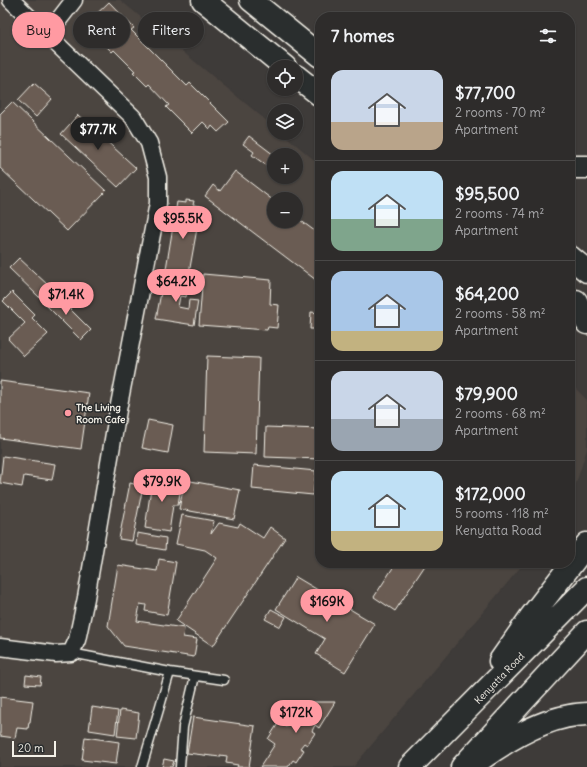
<!DOCTYPE html>
<html lang="en">
<head>
<meta charset="utf-8">
<style>
  body { margin:0; font-family:Delius,sans-serif; background:#3a3837; color:#f1f3f6; height:100vh; display:flex; flex-direction:column; font-size:15px; white-space:nowrap }
  * { box-sizing:border-box; margin:0 }
  p { font-size:13px; color:#a7a7a9 }
  .icon { flex:none; width:22px; height:22px; fill:none; stroke:currentColor; stroke-width:2; stroke-linecap:round; stroke-linejoin:round }
  .map { position:relative; flex:1; overflow:hidden }
  .details { position:absolute; left:315px; top:12px; width:260px; height:556px; display:flex; flex-direction:column; background:#2e2c2b; border-radius:16px; box-shadow:0 1px 3px #0004,0 0 0 1px #494847 }
  .details>* { flex:none }
  .banner { position:absolute; left:12px; top:12px; width:243px; height:36px; display:flex; gap:8px }
  .tools { position:absolute; left:267px; top:60px; display:grid; gap:8px }
  .tools a { display:grid; place-items:center; width:36px; height:36px; border-radius:50%; background:#2e2c2b; box-shadow:0 1px 3px #0004,0 0 0 1px #494847; font-size:20px }
  .scale { position:absolute; left:12px; bottom:10px; width:44px; box-sizing:border-box; padding-left:4px; border:2px solid #f4f1e8; border-top:0; font-size:11px; line-height:14px; white-space:nowrap; color:#f4f1e8; -webkit-text-stroke:3px #2a2d2e; paint-order:stroke }
  .price { position:absolute; translate:-50% -34px; padding:0 9px; border-radius:14px; background:#ff9aa2; color:#111; font-size:13px; line-height:26px; filter:drop-shadow(0 1px 2px #0008) }
  .price::after { content:''; position:absolute; left:50%; top:24px; width:12px; height:9px; margin-left:-6px; background:inherit; clip-path:polygon(0 0,100% 0,50% 100%) }
  .price.current { background:#222; color:#fff }
  ul { padding:0; list-style:none }
  li { display:flex; align-items:center; gap:12px; height:100px; padding:0 16px }
  li+li { border-top:1px solid #494847 }
  li span { display:grid; place-items:center; flex:none; width:112px; height:80px; border-radius:12px; color:#555 }
  li>.icon { margin-inline-start:auto }
  span .icon { width:48px; height:48px; fill:#fffc; stroke-width:1 }
  li b { font-size:17px }
  h2 { display:flex; justify-content:space-between; align-items:center; height:48px; padding:0 16px; font-size:17px }
  .pill { padding:0 14px; border-radius:18px; background:#2e2c2b; box-shadow:0 1px 3px #0004,0 0 0 1px #494847; font-size:14px; line-height:36px }
  .pill.current { background:#ff9aa2; color:#111 }
  .map>svg:first-child { display:block }
  .built { fill:#4c4540; fill-rule:evenodd }
  .building { fill:#6b5c52; stroke:#f4f1e8 }
  .lines { fill:none; stroke-linecap:round; stroke-linejoin:round }
  .lane-casing { stroke:#f4f1e8; stroke-width:11 }
  .street-casing { stroke:#f4f1e8; stroke-width:19 }
  .secondary-casing { stroke:#f4f1e8; stroke-width:25 }
  .lane { stroke:#2a2d2e; stroke-width:8 }
  .street { stroke:#2a2d2e; stroke-width:16 }
  .secondary { stroke:#2a2d2e; stroke-width:22 }
  .poi-dot { fill:#ff9aa2; stroke:#2a2d2e; stroke-width:1.5 }
  .labels { text-anchor:middle; stroke-width:3; stroke-linejoin:round; paint-order:stroke }
  .poi-label { font-size:10px; font-weight:bold; fill:#f4f1e8; stroke:#2a2d2e; text-anchor:start }
  .street-label { font-size:10px; fill:#f4f1e8; stroke:#2a2d2e }
</style>
</head>
<body>
<div class="map">
<svg width="587" height="767" viewBox="0 0 587 767">
  <rect width="100%" height="100%" fill="#3e3b39"/>
  <filter id="ink" filterUnits="userSpaceOnUse"><feTurbulence type="fractalNoise" baseFrequency=".025" numOctaves="2"/><feDisplacementMap in="SourceGraphic" scale="8" xChannelSelector="R" yChannelSelector="G"/><feConvolveMatrix kernelMatrix="1 2 1 2 8 2 1 2 1" color-interpolation-filters="sRGB"/></filter>
  <g filter="url(#ink)">
    <path class="built" d="M0,0H120L274,127V133H282L320,165V563H524L353,767H0ZM274,155H296V177H274ZM274,199H296V221H274Z
      M570,383L587,400V449L570,502Z"/>
    <path class="building" d="M109,2L134,28L131,30L187,86L190,83L229,122L218,132L212,126L210,129L203,122L192,133L166,107L169,105L149,84L147,86L133,72L135,71L114,50L112,52L85,25Z
      M34,83L52,99L36,117L18,100Z
      M12,102L106,191L67,231L0,168V114Z
      M78,115L136,168L118,187L61,134Z
      M249,136L274,155V165L271,169L252,155L254,152L243,144Z
      M235,171L274,201V221H296V217L320,235V283L205,196L213,185L220,191Z
      M186,200L194,201L193,205L201,206L188,279L165,275L177,202L186,203Z
      M19,258L49,286L39,297L9,268Z
      M203,274L271,280L270,304L279,305L277,328L268,327L267,330L199,325Z
      M164,277L189,281L186,297L180,296L178,307L188,309L189,300L198,301L194,325L156,319Z
      M52,291L91,330L81,340L42,301Z
      M12,292L35,315L32,318L48,334L24,356L8,339L25,323L3,301Z
      M311,312L320,313V329H310Z
      M207,356L259,358L256,454L204,452Z
      M0,381L89,393L81,449L0,438Z
      M148,420L173,425L168,453L142,448Z
      M266,427L320,429V459L265,457Z
      M3,456L55,464L52,480L24,476L22,487L0,483Z
      M254,465L316,471L313,495L252,489Z
      M153,475L182,480L178,505H173L169,532L145,528Z
      M185,480L240,490L234,519L179,509Z
      M130,483L143,486L132,541L119,539Z
      M182,515L214,521L211,534L219,523L238,527L240,523L263,538L270,527L285,538L213,646L176,621L217,558L205,550L176,544Z
      M137,533L166,538L165,550L136,545Z
      M159,559L176,562L167,615L145,611L146,605L140,604L137,621L184,628L183,637L197,639L194,657L124,646L108,626L118,565L157,571Z
      M396,563L426,564L395,611L374,597Z
      M296,577L375,624L345,672L316,654L325,639L276,609Z
      M271,609L286,617L280,627L265,619Z
      M26,675L41,677L40,685L25,684Z
      M0,697L33,701L30,722H29L28,729L17,728L15,738L0,736Z
      M302,702H335L319,728L315,725L312,731L315,733L307,745L304,743L300,748L304,750L296,762L293,760L288,767H260L275,744L268,739L279,722L286,727Z
      M92,707L118,711L115,734L89,730Z
      M287,709L293,713L289,719L283,716Z
      M120,710L139,713L136,738L117,736Z
      M193,717L255,726L249,767H237L238,765L226,763L227,756L220,755V757L187,753Z
      M85,737L119,742L116,764L82,760Z
      M164,759L174,761L172,767H162Z"/>
    <g class="lines">
      <g class="lane-casing">
        <path id="lane" d="M71,653L170,672L224,680
          M142,767L170,672
          M180,767L183,727L195,676"/>
      </g>
      <g class="street-casing">
        <path id="street" d="M47,35L74,0
          M0,647L56,654L71,653L77,640L86,598L118,410L158,203V177L149,143L133,117L11,0"/>
      </g>
      <g class="secondary-casing">
        <path id="secondary" d="M203,0L285,67
          M251,0L320,56
          M296,76L320,95
          M570,167H587
          M570,257L587,271
          M576,301L587,323
          M500,661L530,618L587,544
          M480,760C510,738 548,715 587,714
          M410,767L587,588
          M462,767L587,632"/>
      </g>
      <use href="#lane" class="lane"/>
      <use href="#street" class="street"/>
      <use href="#secondary" class="secondary"/>
    </g>
  </g>
  <circle class="poi-dot" cx="68" cy="413" r="4"/>
  <g class="labels">
    <g class="poi-label">
      <text x="76" y="411">The Living<tspan x="76" dy="12">Room Cafe</tspan></text>
    </g>
    <g class="street-label">
      <text transform="translate(499 678) rotate(-46)" y="4">Kenyatta Road</text>
    </g>
  </g>
</svg>
<div class="tools">
<a><svg class="icon" aria-label="locate" viewBox="0 0 24 24"><circle cx="12" cy="12" r="6"/><path d="M12 2v4M12 18v4M2 12h4M18 12h4"/></svg></a>
<a><svg class="icon" aria-label="layers" viewBox="0 0 24 24"><path d="M12 4l9 5-9 5-9-5zM3 14l9 5 9-5"/></svg></a>
<a>+</a>
<a>−</a>
</div>
<div class="scale">20 m</div>
<b class="price current" style="left:98px;top:151px">$77.7K</b>
<b class="price" style="left:183px;top:240px">$95.5K</b>
<b class="price" style="left:176px;top:303px">$64.2K</b>
<b class="price" style="left:66px;top:316px">$71.4K</b>
<b class="price" style="left:162px;top:503px">$79.9K</b>
<b class="price" style="left:327px;top:623px">$169K</b>
<b class="price" style="left:296px;top:734px">$172K</b>
<div class="banner">
<a class="pill current">Buy</a>
<a class="pill">Rent</a>
<a class="pill">Filters</a>
</div>
<section class="details">
<h2>7 homes<svg class="icon" aria-label="filters" viewBox="0 0 24 24"><path d="M4 7h16M4 17h16"/><circle cx="9" cy="7" r="2"/><circle cx="15" cy="17" r="2"/></svg></h2>
<ul>
<li><span style="background:linear-gradient(#c9d6e8 65%,#b9a48a 0)"><svg class="icon" aria-label="home" viewBox="0 0 24 24"><path d="M3 11l9-7 9 7M6 9v11h12V9"/></svg></span><div><b>$77,700</b><p>2 rooms · 70 m²</p><p>Apartment</p></div></li>
<li><span style="background:linear-gradient(#bfe0f5 60%,#7fa58c 0)"><svg class="icon" aria-label="home" viewBox="0 0 24 24"><path d="M3 11l9-7 9 7M6 9v11h12V9"/></svg></span><div><b>$95,500</b><p>2 rooms · 74 m²</p><p>Apartment</p></div></li>
<li><span style="background:linear-gradient(#a9c7e8 75%,#c2b280 0)"><svg class="icon" aria-label="home" viewBox="0 0 24 24"><path d="M3 11l9-7 9 7M6 9v11h12V9"/></svg></span><div><b>$64,200</b><p>2 rooms · 58 m²</p><p>Apartment</p></div></li>
<li><span style="background:linear-gradient(#c9d6e8 60%,#9aa5b1 0)"><svg class="icon" aria-label="home" viewBox="0 0 24 24"><path d="M3 11l9-7 9 7M6 9v11h12V9"/></svg></span><div><b>$79,900</b><p>2 rooms · 68 m²</p><p>Apartment</p></div></li>
<li><span style="background:linear-gradient(#bfe0f5 75%,#c2b280 0)"><svg class="icon" aria-label="home" viewBox="0 0 24 24"><path d="M3 11l9-7 9 7M6 9v11h12V9"/></svg></span><div><b>$172,000</b><p>5 rooms · 118 m²</p><p>Kenyatta Road</p></div></li>
</ul>
</section>
</div>
</body>
</html>
